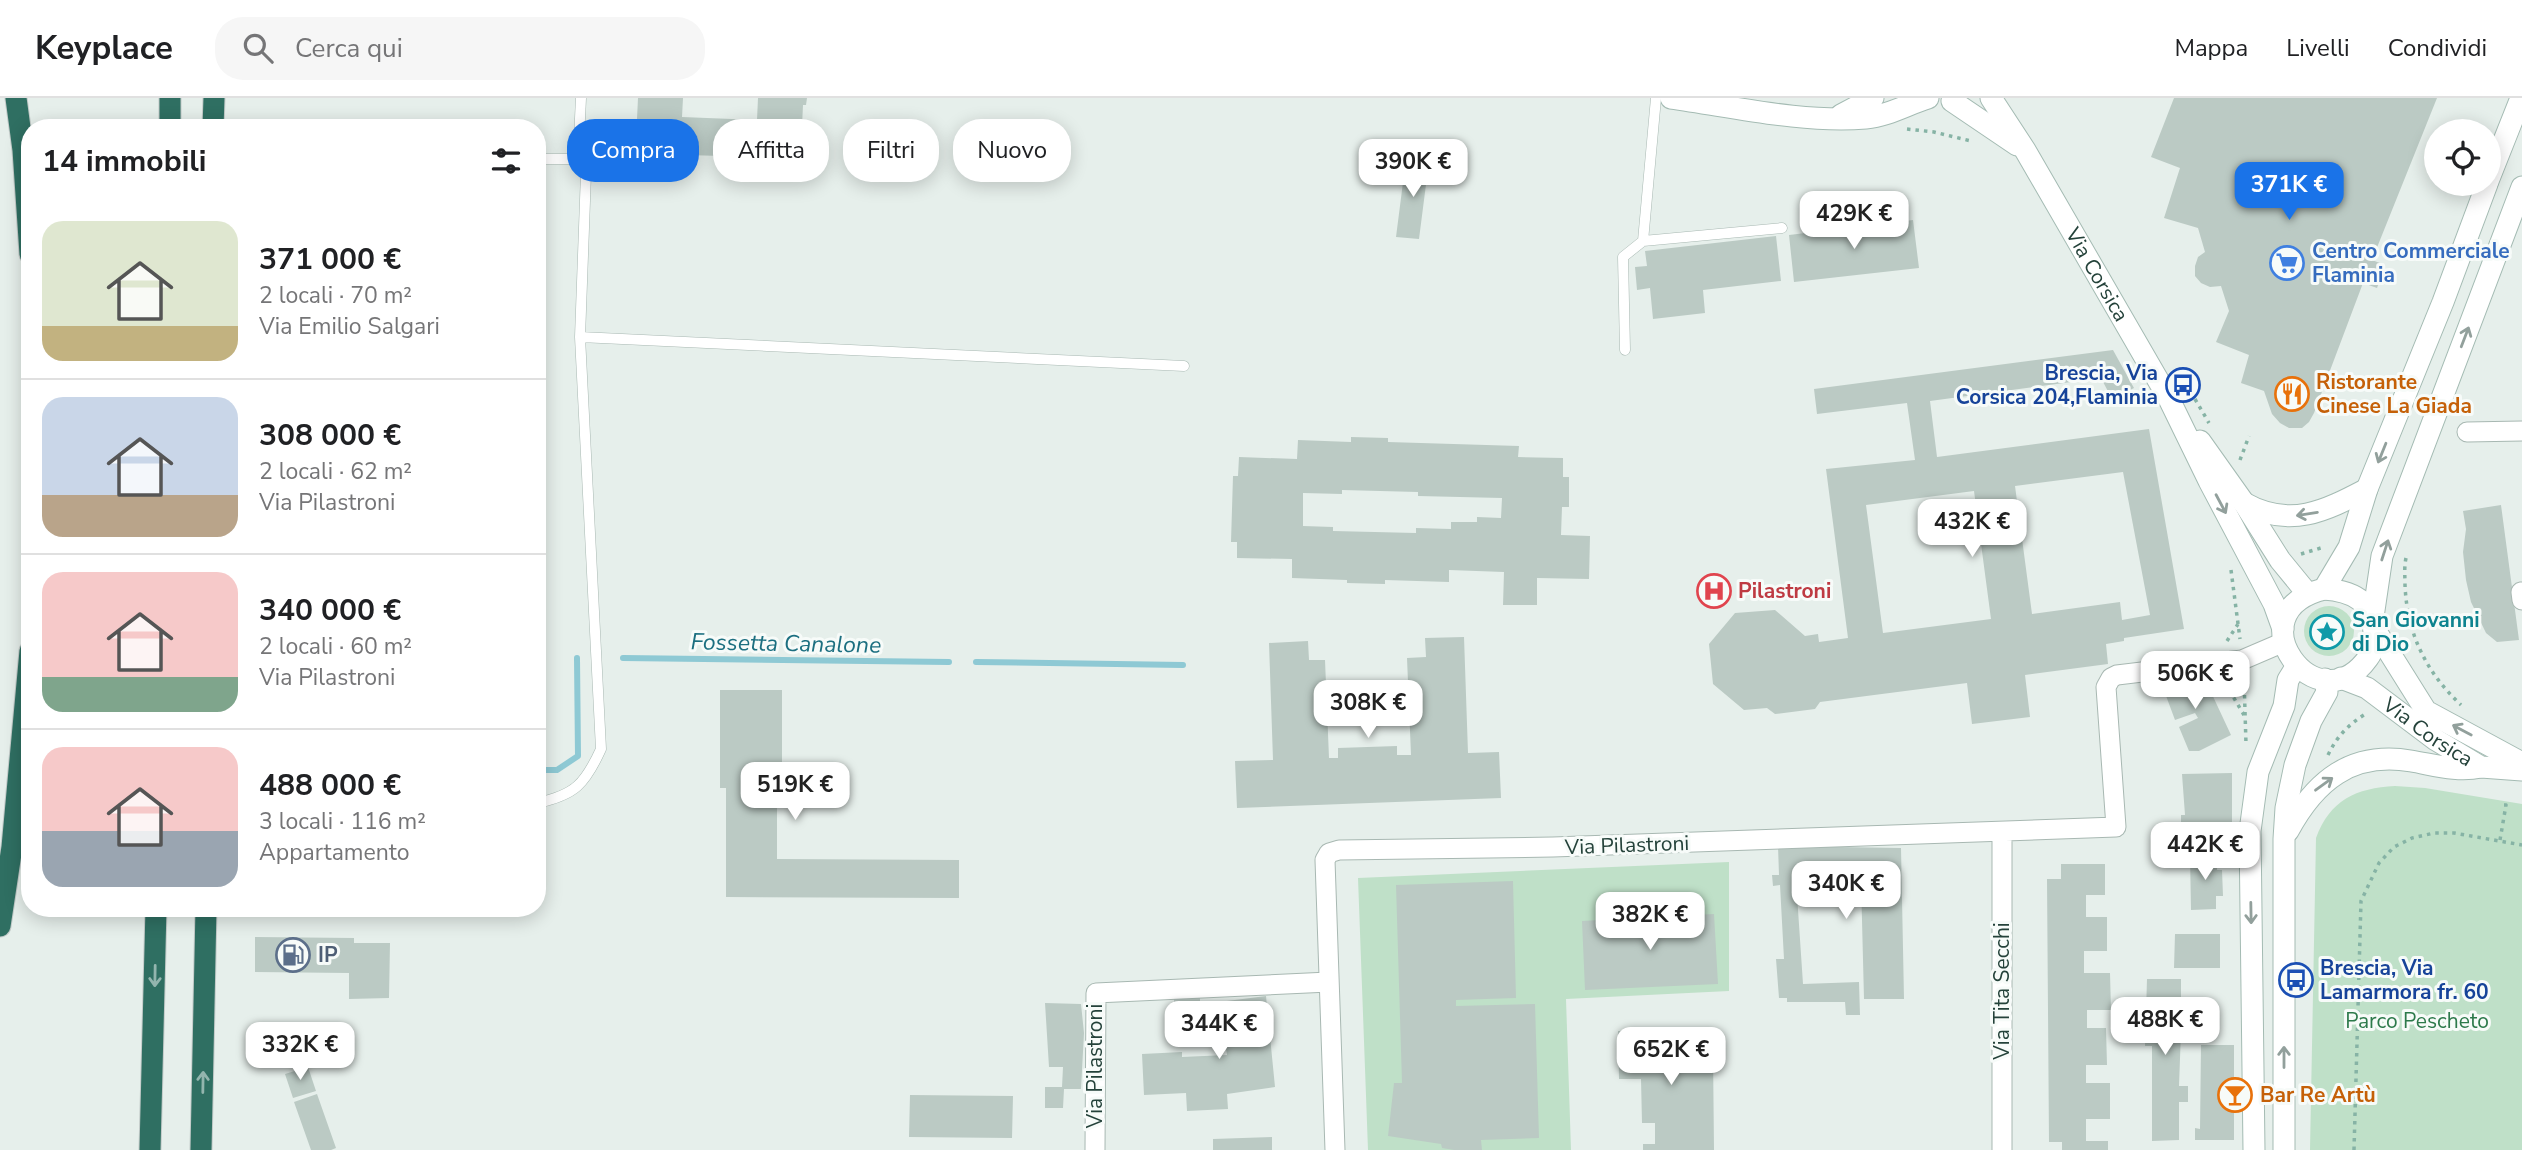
<!DOCTYPE html>
<html lang="it">
<head>
<meta charset="utf-8">
<style>
  body { margin:0; font-family:"Nunito Sans",sans-serif; background:#f6f6f6; color:#202124; height:100vh; display:flex; flex-direction:column; font-size:26px; white-space:nowrap }
  * { box-sizing:border-box; margin:0 }
  p { font-size:23px; color:#757577 }
  .icon { flex:none; width:38px; height:38px; fill:none; stroke:currentColor; stroke-width:2; stroke-linecap:round; stroke-linejoin:round }
  .map { position:relative; flex:1; overflow:hidden }
  .sheet { position:absolute; left:21px; top:21px; width:525px; height:798px; display:flex; flex-direction:column; background:#fff; border-radius:28px; box-shadow:0 4px 18px #0003 }
  .sheet>* { flex:none }
  .hud { position:absolute; left:567px; top:21px; width:665px; height:63px; display:flex; gap:14px }
  .fabs { position:absolute; left:2424px; top:21px; display:grid; gap:14px }
  .fabs a { display:grid; place-items:center; width:77px; height:77px; border-radius:50%; background:#fff; box-shadow:0 4px 18px #0003; font-size:35px }
  .price { position:absolute; translate:-50% -60px; padding:0 16px; border-radius:14px; background:#fff; color:#222; font-size:23px; line-height:46px; filter:drop-shadow(0 2px 4px #0008) }
  .price::after { content:''; position:absolute; left:50%; top:42px; width:21px; height:16px; margin-left:-10px; background:inherit; clip-path:polygon(0 0,100% 0,50% 100%) }
  .price.on { background:#1a73e8; color:#fff }
  ul { padding:0; list-style:none }
  li { display:flex; align-items:center; gap:21px; height:175px; padding:0 21px }
  li+li { border-top:2px solid #e0e0e0 }
  li span { display:grid; place-items:center; flex:none; width:196px; height:140px; border-radius:21px; color:#555 }
  li>.icon { margin-inline-start:auto }
  span .icon { width:84px; height:84px; fill:#fffc; stroke-width:1 }
  li b { font-size:30px }
  h2 { display:flex; justify-content:space-between; align-items:center; height:84px; padding:0 21px; font-size:30px }
  .tag { padding:0 24px; border-radius:28px; background:#fff; box-shadow:0 4px 18px #0003; font-size:24px; line-height:63px }
  .tag.on { background:#1a73e8; color:#fff }
  header { display:flex; align-items:center; gap:42px; box-sizing:border-box; height:98px; padding:0 35px; background:#fff; border-bottom:2px solid #e0e0e0 }
  header strong { font-size:33px }
  nav { display:flex; gap:38px; margin-inline-start:auto; font-size:24px }
  .search { width:490px; height:63px; background:#f6f6f6; display:flex; align-items:center; gap:18px; box-sizing:border-box; padding:0 24px; border-radius:28px; color:#757577; font-size:26px }
  .map>svg:first-child { display:block }
  .green { fill:#bfe0c8 }
  .lines { fill:none; stroke-linecap:round; stroke-linejoin:round }
  .stream { stroke:#8ec9d4; stroke-width:6 }
  .building { fill:#bbcac4; fill-rule:evenodd }
  .lane-casing { stroke:#a8b8b2; stroke-width:11 }
  .street-casing { stroke:#a8b8b2; stroke-width:21 }
  .secondary-casing { stroke:#a4bbb3; stroke-width:23 }
  .highway-casing { stroke:#c2cac8; stroke-width:23 }
  .path { stroke:#86b3a5; stroke-width:3.5; stroke-dasharray:3.5 5; stroke-linecap:butt }
  .lane { stroke:#fff; stroke-width:10 }
  .street { stroke:#fff; stroke-width:19 }
  .secondary { stroke:#fff; stroke-width:21 }
  .highway { stroke:#2f6f62; stroke-width:21 }
  .oneway { stroke:#92a09c }
  .oneway2 { stroke:#93b5ae }
  .labels { text-anchor:middle; stroke-width:6; stroke-linejoin:round; paint-order:stroke }
  .shop-label { font-size:21px; font-weight:bold; fill:#366cbe; stroke:#f7fbf9; text-anchor:start }
  .street-label { font-size:21px; fill:#24423a; stroke:#f7fbf9 }
  .transit-label { font-size:21px; font-weight:bold; fill:#164399; stroke:#f7fbf9; text-anchor:end }
  .food-label { font-size:21px; font-weight:bold; fill:#c56008; stroke:#f7fbf9; text-anchor:start }
  .health-label { font-size:21px; font-weight:bold; fill:#be3a42; stroke:#f7fbf9; text-anchor:start }
  .culture-label { font-size:21px; font-weight:bold; fill:#0d838f; stroke:#f7fbf9; text-anchor:start }
  .service-label { font-size:21px; font-weight:bold; fill:#4e5e75; stroke:#f7fbf9; text-anchor:start }
  .park-label { font-size:21px; fill:#2d7a4b; stroke:#f7fbf9 }
  .water-label { font-size:23px; font-style:italic; fill:#1c6f80; stroke:#f7fbf9 }
</style>
</head>
<body>
<header>
<strong>Keyplace</strong>
<div class="search"><svg class="icon" aria-label="search" viewBox="0 0 24 24"><circle cx="10" cy="10" r="6"/><path d="M15 15l6 6"/></svg>Cerca qui</div>
<nav><a>Mappa</a><a>Livelli</a><a>Condividi</a></nav>
</header>
<div class="map">
<svg width="2522" height="1052" viewBox="0 0 2522 1052">
  <rect width="100%" height="100%" fill="#e6efeb"/>
  <path class="green" d="M2304 533a25 25 0 1 1 50 0a25 25 0 1 1-50 0Z
    M2395,688L2425,690L2522,706V1052H2310L2316,740C2330,702 2356,690 2395,688Z
    M1729,764V893L1566,901L1571,1052H1368L1358,780Z"/>
  <g class="lines">
    <path class="stream" d="M623,560L949,564
      M976,564L1183,567
      M537,672H557L578,658L577,560"/>
  </g>
  <path class="building" d="M638,0H683L682,19L757,22L758,0H807L806,7H803L802,28L783,27V37L760,36L759,64L722,63V58L686,57V33H655L656,22L637,21Z
    M2174,0H2437L2372,162L2385,167L2377,190L2363,185L2314,315L2309,324L2302,330H2289L2280,325L2272,316L2264,293L2241,285L2249,257L2216,244L2229,213L2221,188L2210,189L2201,185L2195,178V168L2198,159L2205,154L2198,130L2164,120L2180,70L2151,59Z
    M1406,61L1429,63L1419,141L1396,139Z
    M1913,122L1919,170L1794,184L1789,137Z
    M1776,138L1781,183L1703,192L1705,215L1653,221L1650,190L1637,192L1635,169L1647,168L1645,153Z
    M2113,252L2134,290L2112,301L2101,280L1930,303L1937,359L2149,331L2184,531L2124,540V543L2106,546L2108,566L2025,577L2030,619L1972,626L1967,585L1820,604L1815,611L1775,616L1767,610L1744,612L1713,586L1709,546L1735,515L1775,512L1805,538L1818,536L1819,544L1848,540L1826,371L1915,362L1907,305L1817,316L1814,291ZM2123,374L2150,517L2122,522L2120,504L2032,516L2015,388ZM1974,393L1991,521L1883,535L1866,407Z
    M1351,339L1388,340V344L1519,348L1518,359L1563,360V379H1569V409H1562L1561,437L1590,438L1589,481L1537,480V507H1503L1504,474L1449,472V484L1385,482V486L1347,485V482L1292,480V461L1237,460V444H1231L1233,378H1238L1239,359L1297,361L1298,342L1351,344ZM1342,392L1418,394V398L1502,400L1501,420L1477,419V424H1451V431L1416,430V435L1333,433V429L1303,428V395L1342,396Z
    M2501,407L2519,542L2497,544L2486,535L2471,504L2466,482L2463,454L2466,431L2463,413Z
    M1464,539L1468,655L1499,654L1501,700L1237,710L1235,663L1273,662L1269,545L1308,543L1309,562H1325L1329,660H1338V650L1397,648V657H1411L1407,560L1426,559L1425,540Z
    M2203,577L2231,637L2199,653H2189L2179,629L2198,620L2195,615L2175,622L2159,579Z
    M720,592H782V690H777V761L959,762V800L726,799V690H720Z
    M2232,675V731H2181V717H2185L2182,676Z
    M1778,748L1901,750L1904,901H1864L1861,783L1796,782L1803,886L1859,884L1860,917H1846L1845,904H1787V900H1779L1776,861H1784L1780,787L1773,788L1772,777H1779Z
    M2217,756V772H2222L2223,798H2216V811L2191,812L2190,757Z
    M2061,766H2105V797H2086V819H2107V853H2084V875H2110L2111,912H2087V930H2106L2107,967H2086V985H2110V1021H2086V1043H2108V1052H2062V1044H2049L2047,781H2061Z
    M1513,783L1516,900L1456,902V908L1535,906L1539,1040L1481,1042L1482,1052H1454L1442,1050L1441,1046L1388,1038L1394,985H1402L1396,787Z
    M1714,816L1718,886L1585,892L1582,823Z
    M2175,836H2220V870H2174Z
    M255,839L354,840V845H390L389,900L349,901V875L255,874Z
    M2147,881H2181V903L2176,904V933H2181L2179,988H2188V1004H2179V1042L2152,1043V948H2145Z
    M1174,897H1200V907L1174,910Z
    M1266,898L1275,989L1227,996L1228,1011L1187,1013L1186,995L1144,997L1142,956L1182,954V959L1227,957L1219,904Z
    M1045,905L1081,906L1084,935L1081,991H1064L1063,1010H1045V989H1062L1063,969H1049Z
    M1689,932L1690,956L1713,955L1714,1052H1643V1046H1655V1025H1642L1641,981H1619L1618,933Z
    M2201,947H2234V1042H2195V1030L2200,1031Z
    M308,969L316,993L293,1000L285,976Z
    M317,996L336,1050L331,1052H311L294,1004Z
    M910,997L1013,998L1012,1040L909,1039Z
    M1272,1039V1052H1213V1041Z"/>
  <g class="lines">
    <g class="lane-casing">
      <path id="lane" d="M581,0L578,61L586,75L580,239L1184,268
        M537,61H578
        M1643,143L1782,130
        M1625,252L1623,159L1643,143L1656,0
        M537,705C575,697 585,686 601,651L580,239"/>
    </g>
    <g class="street-casing">
      <path id="street" d="M2467,334L2522,333
        M2521,494L2522,502
        M2002,735V1052
        M1095,1052L1096,895L1329,884
        M1335,1052L1325,762L1329,755L1339,752L1553,749L2116,729L2106,589L2111,580L2117,577L2242,562L2284,544"/>
    </g>
    <g class="secondary-casing">
      <g id="secondary">
        <path d="M1671,0C1735,9 1802,25 1866,20C1888,18 1908,6 1928,0"/>
        <path id="s1" d="M1991,0L2025,52L2169,301L2209,383L2274,506L2283,531"/>
        <path d="M1952,3L2017,47"/>
        <path d="M1841,17L1873,0"/>
        <path d="M2488,83L2521,0"/>
        <path d="M2200,343L2244,405L2280,462L2307,495"/>
        <path d="M2244,405C2290,431 2325,413 2367,391"/>
        <path d="M2324,491L2349,449L2367,391L2443,204L2487,86"/>
        <path d="M2324,491C2352,493 2374,503 2374,535C2374,545 2374,552 2368,560C2317,631 2231,514 2324,491Z"/>
        <path d="M2373,519L2382,458L2522,89"/>
        <path d="M2374,530L2426,613L2522,665"/>
        <path id="s2" d="M2341,580L2367,590L2436,642L2481,669L2522,672"/>
        <path d="M2288,733C2315,683 2351,653 2411,663C2435,667 2457,674 2481,669"/>
        <path d="M2254,1052L2250,733L2258,674L2284,608L2288,582L2296,569"/>
        <path d="M2284,1052V741L2286,710L2295,667L2311,623L2327,594L2325,581"/>
      </g>
    </g>
    <g class="highway-casing">
      <path id="highway" d="M16,0L23,52L30,156
        M170,30V0
        M213,30L214,0
        M0,828L12,749L30,553
        M150,1052L156,810
        M201,1052L206,810"/>
    </g>
    <path class="path" d="M1907,31L1934,34L1971,43
      M2195,301L2209,325
      M2240,362L2249,338
      M2301,456L2324,449
      M2406,460C2404,469 2405,478 2405,487C2407,536 2426,574 2461,607
      M2231,472L2240,541
      M2227,543L2238,526
      M2244,580L2246,646
      M2225,585L2244,617
      M2328,657C2337,638 2349,626 2367,615
      M2500,742L2506,707H2503
      M2354,1052L2361,803L2379,765L2394,749L2412,740L2434,735H2454L2522,747"/>
    <use href="#lane" class="lane"/>
    <use href="#street" class="street"/>
    <use href="#secondary" class="secondary"/>
    <use href="#highway" class="highway"/>
  </g>
  <defs><path id="oneway-shaft" d="M-6 0H5M1.5-3L5.5 0L1.5 3" fill="none" stroke-width="1.6" stroke-linecap="round" stroke-linejoin="round" transform="scale(1.75)"/></defs>
  <g class="oneway">
    <use href="#oneway-shaft" transform="translate(2465 239) rotate(-69)"/>
    <use href="#oneway-shaft" transform="translate(2382 355) rotate(112)"/>
    <use href="#oneway-shaft" transform="translate(2221 406) rotate(62)"/>
    <use href="#oneway-shaft" transform="translate(2307 416) rotate(171)"/>
    <use href="#oneway-shaft" transform="translate(2385 452) rotate(-72)"/>
    <use href="#oneway-shaft" transform="translate(2462 632) rotate(-152)"/>
    <use href="#oneway-shaft" transform="translate(2324 686) rotate(-36)"/>
    <use href="#oneway-shaft" transform="translate(2251 815) rotate(89)"/>
    <use href="#oneway-shaft" transform="translate(2284 959) rotate(-90)"/>
  </g>
  <g class="oneway2">
    <use href="#oneway-shaft" transform="translate(155 878) rotate(91)"/>
    <use href="#oneway-shaft" transform="translate(203 984) rotate(-89)"/>
  </g>
  <defs>
    <g id="supermarket-ring" transform="scale(1.75)"><circle r="9.5" fill="#f7fbf9" stroke="#3f7fe0" stroke-width="1.5"/><path d="M-6-5.5h2.5l.6 2H6L4.5 2H-2.5L-4.4-4H-6ZM-1.5 3.2a1.3 1.3 0 1 0 .1 0ZM3 3.2a1.3 1.3 0 1 0 .1 0Z" fill="#3f7fe0"/></g>
    <g id="bus-ring" transform="scale(1.75)"><circle r="9.5" fill="#f7fbf9" stroke="#1a4fb4" stroke-width="1.5"/><path d="M-5-6H5V4H4V6H2V4H-2V6H-4V4H-5ZM-3.5-4V0h7V-4ZM-3.5 1.2v1.5H-2V1.2ZM2 1.2v1.5H3.5V1.2Z" fill="#1a4fb4"/></g>
    <g id="restaurant-ring" transform="scale(1.75)"><circle r="9.5" fill="#f7fbf9" stroke="#e8710a" stroke-width="1.5"/><path d="M-5-6h1v4h1v-4h1v4h1v-4h1v5L-1.5 .5V6h-2V.5L-5-1ZM5-6V6H3V1.5H1.5Q1.5-4 5-6Z" fill="#e8710a"/></g>
    <g id="hospital-ring" transform="scale(1.75)"><circle r="9.5" fill="#f7fbf9" stroke="#e0444e" stroke-width="1.5"/><path d="M-5-5h3v3.5h4V-5h3V5h-3V1.5h-4V5h-3Z" fill="#e0444e"/></g>
    <g id="sight-ring" transform="scale(1.75)"><circle r="9.5" fill="#f7fbf9" stroke="#0f9aa8" stroke-width="1.5"/><path d="M0-6L1.8-2.2L6-1.7L2.9 1.2L3.7 5.4L0 3.3L-3.7 5.4L-2.9 1.2L-6-1.7L-1.8-2.2Z" fill="#0f9aa8"/></g>
    <g id="fuel-ring" transform="scale(1.75)"><circle r="9.5" fill="#f7fbf9" stroke="#5c6f8a" stroke-width="1.5"/><path d="M-5.5-6h7V0h2V4h1.3V-2.5L3-4.5l.8-.8L6-3V5H2.5V1h-1V6h-7ZM-4.2-4.7v3.2H.2V-4.7Z" fill="#5c6f8a"/></g>
    <g id="bar-ring" transform="scale(1.75)"><circle r="9.5" fill="#f7fbf9" stroke="#e8710a" stroke-width="1.5"/><path d="M-6-5H6L.8 .8V4.5H3.5V6h-7V4.5H-.8V.8Z" fill="#e8710a"/></g>
  </defs>
  <g fill-rule="evenodd">
    <use href="#supermarket-ring" x="2287" y="165"/>
    <use href="#bus-ring" x="2183" y="287"/>
    <use href="#restaurant-ring" x="2292" y="296"/>
    <use href="#hospital-ring" x="1714" y="493"/>
    <use href="#sight-ring" x="2327" y="534"/>
    <use href="#fuel-ring" x="293" y="857"/>
    <use href="#bus-ring" x="2296" y="882"/>
    <use href="#bar-ring" x="2235" y="997"/>
  </g>
  <g class="labels">
    <g class="shop-label">
      <text x="2312" y="160">Centro Commerciale<tspan x="2312" dy="24">Flaminia</tspan></text>
    </g>
    <g class="street-label">
      <text dy="7" stroke="none"><textPath href="#s1" startOffset="206">Via Corsica</textPath></text>
      <text dy="7" stroke="none"><textPath href="#s2" startOffset="103">Via Corsica</textPath></text>
      <text transform="translate(1627 747) rotate(-2)" y="7">Via Pilastroni</text>
      <text transform="translate(2002 893) rotate(-90)" y="7">Via Tita Secchi</text>
      <text transform="translate(1095 968) rotate(-90)" y="7">Via Pilastroni</text>
    </g>
    <g class="transit-label">
      <text x="2158" y="282">Brescia, Via<tspan x="2158" dy="24">Corsica 204,Flaminia</tspan></text>
      <text x="2320" y="877" text-anchor="start">Brescia, Via<tspan x="2320" dy="24">Lamarmora fr. 60</tspan></text>
    </g>
    <g class="food-label">
      <text x="2316" y="291">Ristorante<tspan x="2316" dy="24">Cinese La Giada</tspan></text>
      <text x="2260" y="1004">Bar Re Artù</text>
    </g>
    <g class="health-label">
      <text x="1738" y="500">Pilastroni</text>
    </g>
    <g class="culture-label">
      <text x="2352" y="529">San Giovanni<tspan x="2352" dy="24">di Dio</tspan></text>
    </g>
    <g class="service-label">
      <text x="318" y="864">IP</text>
    </g>
    <g class="park-label">
      <text x="2417" y="930">Parco Pescheto</text>
    </g>
    <g class="water-label">
      <text transform="translate(786 545) rotate(1)" y="8">Fossetta Canalone</text>
    </g>
  </g>
</svg>
<div class="fabs">
<a><svg class="icon" aria-label="locate" viewBox="0 0 24 24"><circle cx="12" cy="12" r="6"/><path d="M12 2v4M12 18v4M2 12h4M18 12h4"/></svg></a>
</div>
<b class="price" style="left:1413px;top:101px">390K €</b>
<b class="price on" style="left:2289px;top:124px">371K €</b>
<b class="price" style="left:1854px;top:153px">429K €</b>
<b class="price" style="left:1972px;top:461px">432K €</b>
<b class="price" style="left:2195px;top:613px">506K €</b>
<b class="price" style="left:1368px;top:642px">308K €</b>
<b class="price" style="left:795px;top:724px">519K €</b>
<b class="price" style="left:2205px;top:784px">442K €</b>
<b class="price" style="left:1846px;top:823px">340K €</b>
<b class="price" style="left:1650px;top:854px">382K €</b>
<b class="price" style="left:2165px;top:959px">488K €</b>
<b class="price" style="left:1219px;top:963px">344K €</b>
<b class="price" style="left:300px;top:984px">332K €</b>
<b class="price" style="left:1671px;top:989px">652K €</b>
<div class="hud">
<a class="tag on">Compra</a>
<a class="tag">Affitta</a>
<a class="tag">Filtri</a>
<a class="tag">Nuovo</a>
</div>
<section class="sheet">
<h2>14 immobili<svg class="icon" aria-label="filters" viewBox="0 0 24 24"><path d="M4 7h16M4 17h16"/><circle cx="9" cy="7" r="2"/><circle cx="15" cy="17" r="2"/></svg></h2>
<ul>
<li><span style="background:linear-gradient(#dfe7d0 75%,#c2b280 0)"><svg class="icon" aria-label="home" viewBox="0 0 24 24"><path d="M3 11l9-7 9 7M6 9v11h12V9"/></svg></span><div><b>371 000 €</b><p>2 locali · 70 m²</p><p>Via Emilio Salgari</p></div></li>
<li><span style="background:linear-gradient(#c9d6e8 70%,#b9a48a 0)"><svg class="icon" aria-label="home" viewBox="0 0 24 24"><path d="M3 11l9-7 9 7M6 9v11h12V9"/></svg></span><div><b>308 000 €</b><p>2 locali · 62 m²</p><p>Via Pilastroni</p></div></li>
<li><span style="background:linear-gradient(#f6c9c9 75%,#7fa58c 0)"><svg class="icon" aria-label="home" viewBox="0 0 24 24"><path d="M3 11l9-7 9 7M6 9v11h12V9"/></svg></span><div><b>340 000 €</b><p>2 locali · 60 m²</p><p>Via Pilastroni</p></div></li>
<li><span style="background:linear-gradient(#f6c9c9 60%,#9aa5b1 0)"><svg class="icon" aria-label="home" viewBox="0 0 24 24"><path d="M3 11l9-7 9 7M6 9v11h12V9"/></svg></span><div><b>488 000 €</b><p>3 locali · 116 m²</p><p>Appartamento</p></div></li>
</ul>
</section>
</div>
</body>
</html>
